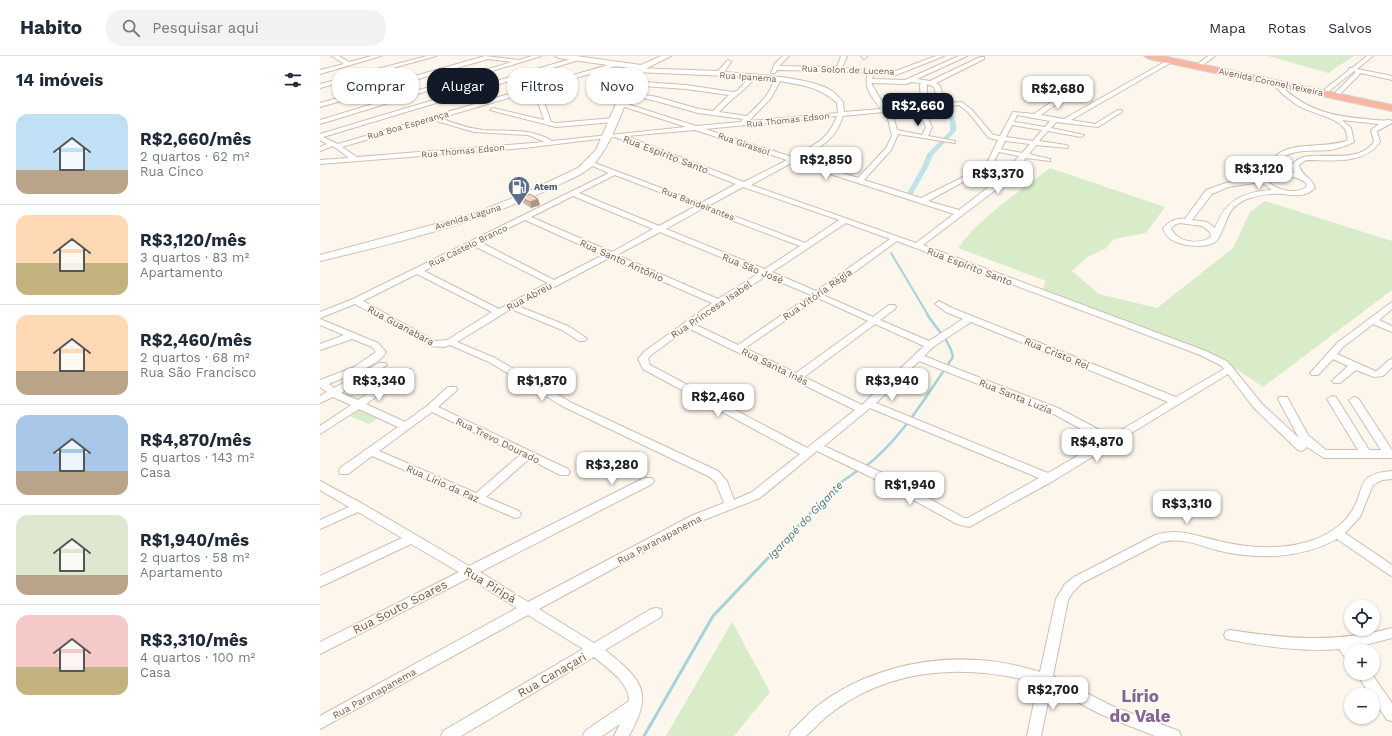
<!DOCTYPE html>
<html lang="pt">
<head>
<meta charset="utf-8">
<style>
  body { margin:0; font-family:"Work Sans",sans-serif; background:#f2f2f3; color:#1f2937; height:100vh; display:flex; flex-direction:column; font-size:15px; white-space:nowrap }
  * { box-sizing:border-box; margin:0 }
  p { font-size:13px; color:#747a83 }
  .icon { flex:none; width:22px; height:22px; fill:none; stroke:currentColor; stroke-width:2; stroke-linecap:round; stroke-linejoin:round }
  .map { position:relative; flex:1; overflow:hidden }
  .details { display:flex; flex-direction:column; background:#fff; width:320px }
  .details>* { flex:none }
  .banner { position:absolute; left:12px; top:12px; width:380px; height:36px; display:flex; gap:8px }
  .tools { position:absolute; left:1024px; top:544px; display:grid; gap:8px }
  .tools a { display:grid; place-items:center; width:36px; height:36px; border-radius:50%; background:#fff; box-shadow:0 1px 3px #0004; font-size:20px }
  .price { position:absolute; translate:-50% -34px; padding:0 9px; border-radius:8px; background:#fff; color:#222; font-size:13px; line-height:26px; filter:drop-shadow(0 1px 2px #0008) }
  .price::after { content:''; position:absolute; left:50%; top:24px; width:12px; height:9px; margin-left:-6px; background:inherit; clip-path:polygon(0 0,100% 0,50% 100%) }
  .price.current { background:#111827; color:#fff }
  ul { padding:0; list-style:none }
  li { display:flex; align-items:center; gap:12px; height:100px; padding:0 16px }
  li+li { border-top:1px solid #e0e1e3 }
  li span { display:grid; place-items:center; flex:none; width:112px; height:80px; border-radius:12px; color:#555 }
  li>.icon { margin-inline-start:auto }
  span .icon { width:48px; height:48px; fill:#fffc; stroke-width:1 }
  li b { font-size:17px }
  h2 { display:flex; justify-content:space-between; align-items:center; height:48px; padding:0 16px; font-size:17px }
  .tag { padding:0 14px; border-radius:16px; background:#fff; box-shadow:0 1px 3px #0004; font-size:14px; line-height:36px }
  .tag.current { background:#111827; color:#fff }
  header { display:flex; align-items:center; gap:24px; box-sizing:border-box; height:56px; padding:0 20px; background:#fff; border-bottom:1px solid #e0e1e3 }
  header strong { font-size:19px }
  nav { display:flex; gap:22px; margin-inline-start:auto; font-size:14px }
  .search { width:280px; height:36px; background:#f2f2f3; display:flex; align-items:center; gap:10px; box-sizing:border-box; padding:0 14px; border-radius:16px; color:#747a83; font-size:15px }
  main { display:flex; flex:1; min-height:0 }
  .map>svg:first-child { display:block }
  .green { fill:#d8ecc9 }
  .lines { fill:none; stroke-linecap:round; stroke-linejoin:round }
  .stream-far2 { stroke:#a5d3da; stroke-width:2 }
  .stream-far1 { stroke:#a5d3da; stroke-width:2.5 }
  .stream { stroke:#a5d3da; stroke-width:3 }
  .canal { fill:#bfe3e8; fill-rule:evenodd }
  .street-casing { stroke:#d1beb0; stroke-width:2 }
  .secondary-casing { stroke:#d6c0b0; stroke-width:2 }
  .highway-casing { stroke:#dad1cd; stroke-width:2 }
  .street { fill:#fff; fill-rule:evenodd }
  .secondary { fill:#fff; fill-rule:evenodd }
  .highway { fill:#f7b7a3; fill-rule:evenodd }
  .wall { fill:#d1b7a8 }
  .shaded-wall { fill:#aa9588 }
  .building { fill:#f3d5c3; stroke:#aa9588 }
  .labels { text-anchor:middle; stroke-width:3.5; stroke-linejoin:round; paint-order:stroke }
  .far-street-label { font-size:9px; fill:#7a5c4d; stroke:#fffaf3 }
  .far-service-label { font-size:9px; font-weight:bold; fill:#4e5e75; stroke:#fffaf3; text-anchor:start }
  .street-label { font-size:10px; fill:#7a5c4d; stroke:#fffaf3 }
  .water-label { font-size:11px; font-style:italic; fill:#437c86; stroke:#fffaf3 }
  .near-street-label { font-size:12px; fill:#7a5c4d; stroke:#fffaf3 }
  .near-district-label { font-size:17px; font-weight:bold; fill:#846695; stroke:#fffaf3 }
</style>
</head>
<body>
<header>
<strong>Habito</strong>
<div class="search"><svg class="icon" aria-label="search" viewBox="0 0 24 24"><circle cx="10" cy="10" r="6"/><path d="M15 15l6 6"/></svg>Pesquisar aqui</div>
<nav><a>Mapa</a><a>Rotas</a><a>Salvos</a></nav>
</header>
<main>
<section class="details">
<h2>14 imóveis<svg class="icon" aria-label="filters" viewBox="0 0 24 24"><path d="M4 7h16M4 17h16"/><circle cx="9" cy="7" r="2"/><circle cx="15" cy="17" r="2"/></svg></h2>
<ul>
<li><span style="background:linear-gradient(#bfe0f5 70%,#b9a48a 0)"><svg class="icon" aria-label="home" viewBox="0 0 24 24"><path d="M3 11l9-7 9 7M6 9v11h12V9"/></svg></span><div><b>R$2,660/mês</b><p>2 quartos · 62 m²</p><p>Rua Cinco</p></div></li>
<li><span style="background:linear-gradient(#ffd9b3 60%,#c2b280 0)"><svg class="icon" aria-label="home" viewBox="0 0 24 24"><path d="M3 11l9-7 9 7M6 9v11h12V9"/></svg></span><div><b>R$3,120/mês</b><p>3 quartos · 83 m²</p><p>Apartamento</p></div></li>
<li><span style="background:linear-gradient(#ffd9b3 70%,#b9a48a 0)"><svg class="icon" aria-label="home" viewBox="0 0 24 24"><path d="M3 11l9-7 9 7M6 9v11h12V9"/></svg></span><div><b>R$2,460/mês</b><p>2 quartos · 68 m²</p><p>Rua São Francisco</p></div></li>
<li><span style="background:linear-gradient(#a9c7e8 70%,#b9a48a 0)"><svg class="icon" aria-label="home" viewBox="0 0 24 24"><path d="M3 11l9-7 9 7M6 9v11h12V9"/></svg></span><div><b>R$4,870/mês</b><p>5 quartos · 143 m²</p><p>Casa</p></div></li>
<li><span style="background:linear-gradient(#dfe7d0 75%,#b9a48a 0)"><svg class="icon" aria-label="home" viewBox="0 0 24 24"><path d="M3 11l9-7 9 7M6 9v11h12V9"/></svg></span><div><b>R$1,940/mês</b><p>2 quartos · 58 m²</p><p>Apartamento</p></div></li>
<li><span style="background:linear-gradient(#f6c9c9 65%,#c2b280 0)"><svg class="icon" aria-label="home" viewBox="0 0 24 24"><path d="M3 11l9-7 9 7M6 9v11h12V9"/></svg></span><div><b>R$3,310/mês</b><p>4 quartos · 100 m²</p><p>Casa</p></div></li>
</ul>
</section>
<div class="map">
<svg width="1072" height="680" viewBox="0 0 1072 680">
  <rect width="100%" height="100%" fill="#fdf6ec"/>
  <path class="green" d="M948,0H1034L1008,17Z
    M730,112L845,151L826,177L794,183L785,193L767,201L752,215L779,238L837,252L913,192L930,156L945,145L1072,185V234L943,331L895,299L722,234L726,225L638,192C661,160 699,136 730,112Z
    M39,354L58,362L49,368L30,360Z
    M412,566L450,636L414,680H346Z"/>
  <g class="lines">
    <path class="stream-far2" d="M571,197L608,259"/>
    <path class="stream-far1" d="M545,411C583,381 606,340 633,301C630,284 616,273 607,258
      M504,444L520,427L540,413"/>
    <path class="stream" d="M324,680L393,560L504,443"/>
    <path class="canal" d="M621,48H625C631,56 638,64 636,75L613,99L608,111L591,141L590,142H586L585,141L602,111L607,98L630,75V64L620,49Z"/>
    <g class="street-casing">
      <path id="street" d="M12,0H19L29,6L52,0H61L0,18V14L24,8Z
        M107,0H116L0,32V28Z
        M165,0L199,4L212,0H221L0,68V64L192,6L168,3L0,51V47Z
        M463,0H469L459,10L517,11L521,0H527L522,12L573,16L616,0H624L576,19L554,18L552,23L585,24L639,0H647L597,23L610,25L660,1H664V3L616,27L620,30L625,47L642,46L652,54L673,79L680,80L693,56L714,58L766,22L771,23L721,59L744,63L848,4H852V6L751,64L775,68L798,54H802V56L778,71L736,66L731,72L764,79L761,81L728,75L719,85L746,89L748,90V92L716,89L709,98L730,103V105L706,102L686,126L603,189L886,295L908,306L942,348L979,382L958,343L959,341H967L988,379L1006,394H1038L1007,343L1012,340L1016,341L1049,394H1061L1029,344L1034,341L1038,342L1072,394V402H1004L987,391L982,395L978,394L934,352L908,318L733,425L649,471L637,468L557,424L497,395L440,442L381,465L219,553L274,587L331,553L336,552L341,553L342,557L341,561L285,594C322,624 334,635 309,680H294L300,668L282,680H263L265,675L309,645C309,626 287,612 274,601L141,680H121L123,675L263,593L208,559L0,673V660L197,552L149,522L0,598V586L139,516L91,488L0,531V520L82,482L38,456L0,473V464L29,451L0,434V425L43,448L149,510L324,422H332L334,425L332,428L160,516L208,546L373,459L404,447L396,427L390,421L244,351L169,306L130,289L124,291L110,290L35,248L0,262V256L33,243L289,117L268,108V106H272L381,147L416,128L295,81L204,92L0,108V104L29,102L13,90L0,95V91L7,88L0,84V78L257,1L259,2V4L3,81L18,88L298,6L300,7V9L120,62C133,67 147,72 162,74C187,76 210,71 232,85L366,71L299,49L298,48L301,46L376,70L421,66L423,63L378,57L336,45L301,37L304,35L337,41L379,53L393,55L409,39L366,33L309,29L306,27L309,25L366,29L413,36L417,35L430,21L316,16L313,14L316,12L398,15L408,4L411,6L404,16C430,18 491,21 512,35C516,38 520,42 523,46L524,56L561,53C552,42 543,31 548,17L519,15L457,14L455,17H451L455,7ZM435,22L454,24C450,39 438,49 427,60L399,56C411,43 424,35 435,22ZM460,25C482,29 500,31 517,47L518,57L429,65L451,42ZM591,26L601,27L600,29L601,49L567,52L561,44L551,27L586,28ZM607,28L614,31L619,47L607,48ZM639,49L648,56L669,82L678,84L668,105L657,114L601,142L544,124L571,94L578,78L635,87V85L608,80L612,71L605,56L607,52ZM600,53L599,56L606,71L602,79L577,74L573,59L570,55ZM564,56L567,59L572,80L566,92L538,122L478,103C500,91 515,85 523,60ZM697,59L730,65L725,71L694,66ZM517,60C508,85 493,89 472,101L385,73ZM113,64L154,76L208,79L225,86L37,101L22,91ZM692,69L722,74L713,85L686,81ZM375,74L467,104L424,126L306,80ZM685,85L710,88L702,97L681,93ZM679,96L699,100L680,122L639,154L608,145L661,116L673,107ZM473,106L634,158L596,187L431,129ZM295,119L376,150L339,170L259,137ZM423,131L519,164L485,187L388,150ZM253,140L333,173L292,196L211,161ZM382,153L480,190L445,213L346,173ZM205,164L283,199L234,224L160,186ZM526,167L570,183L496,235L452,216ZM340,176L439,217L398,243L297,199ZM577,185L880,299L902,310L904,313L856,341L632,252L619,245L615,248L626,256L643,263L609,285L560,264L575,253L576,251L575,249H569L553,261L503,239ZM154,190L228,227L179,253L104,215ZM289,202L392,247L325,295L318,303L323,313L480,398L432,436L414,444L407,425L398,415L252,347L175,302L137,286L191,253L242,274L259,285H265L267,283L265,281L248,270L198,250ZM97,218L172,256L127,284L115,285L43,245ZM446,220L491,239L418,289L374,268ZM498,242L548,265L476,317L425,292ZM651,266L848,346L791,380L738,352L604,300L613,291ZM555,268L604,290L542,349L484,321ZM368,272L535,354L487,392L330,309L328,303L331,299ZM599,305L730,356L783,385L728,417L556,347ZM550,352L719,422L648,462H644L565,418L504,390Z
        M541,0H547V1L544,3Z
        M888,0H895L883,9H879V7Z
        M1047,0H1053L1037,13L1072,20V24L1041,17L1020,38H1016V36L1036,16L1034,15L1009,35H1005V33L1029,14V12H1032Z
        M953,26H957C983,53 1009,60 1046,63C1053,64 1063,65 1070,64L1072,65V67L1057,75L1060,86C1044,109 1011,104 986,104L979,109C981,120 992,121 995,132C986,141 975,140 963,138C953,137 937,139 927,143C905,152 908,167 898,183C891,194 861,190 852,184C847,181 845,177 843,172C850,165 856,162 865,163L886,134L906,127L942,121C943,119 945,119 946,118C950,114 949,106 957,99C973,85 1008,93 1028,84C1027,81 1027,75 1024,72C1013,59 991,58 977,49C968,43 960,36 953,28ZM1022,64L1059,68L1051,74L1054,86C1038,108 1005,96 983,101L977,104L972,109L974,117L954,115C961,90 990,96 1010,94C1019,92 1026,90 1034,86L1031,72ZM956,119C966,119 977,120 986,127L987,131C975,139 958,134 948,126L949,121ZM941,126L952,134C922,136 906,144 895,172L887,166L872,164L892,138L908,131ZM860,167L882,170L890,176L891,181C879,189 857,187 851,172L856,168Z
        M220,41L223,43L231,66L236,67L294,62L297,64L294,66L236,71L170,54L173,52L224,64L217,43Z
        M1072,246V253L1059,264L1072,270V276L1053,268L1023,291L1017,298L1055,315H1057L1069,304L1072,303V311L1063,320L1054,321L1036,314L1020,327H1014L1012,325L1014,323L1028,310L1013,303L998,319H992L990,317L992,315L1017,287Z
        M0,263L58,287L66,296C61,309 22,322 9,328L14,332L59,307H65L67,309L21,337L38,344L84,313H90L92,315L90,317L46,348L85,366L107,350L128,331H136L137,333L136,335L118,351L248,413L250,416L248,419H240L209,403L166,441L199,455L201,458L199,461L195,462L52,400L28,418H20L19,415L20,412L78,371L39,353L0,378V370L31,349L13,341L0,347V340L7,336L0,331V324L34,311L56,296L52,291L32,283L0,294V288L24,279L0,269ZM112,356L200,399L156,437L59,395Z
        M1072,415V423L1062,424L1053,429L1040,461L1025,477L1072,509V520L1068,518L1017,483C981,503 936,504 896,494C879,489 861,481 842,486L762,527L753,536L748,544L733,620L792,650L859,675L861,680H835L782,659L731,632L721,680H707L718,627C645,607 567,611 506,661C499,667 493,674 486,680H469L471,675C479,668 487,659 495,652C539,616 602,600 658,604C679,605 700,610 720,616L736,543L745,528L754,521L835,479C859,471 879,481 903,486C930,492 960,494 987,486C1004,481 1022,471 1032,455C1047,431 1034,418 1072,415Z
        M1072,572V582L1033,592L1036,595H1031V605L1026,603L1019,593C983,596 946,591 911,584L906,583L904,579L906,575L911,574C966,583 1018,587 1072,572Z
        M1036,617H1051L1072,647V665L1067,664L1053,643V639H1050Z"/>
    </g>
    <g class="secondary-casing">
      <path id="secondary" d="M235,0H256L321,9L341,0H351L325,13L316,21C305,46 292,89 274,108C264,119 247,124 234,131C160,166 80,186 0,205V199L153,158L205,137L258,112L276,94L308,20L316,13L239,2Z"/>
    </g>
    <g class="highway-casing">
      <path id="highway" d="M824,0H843L1072,49V55L829,3Z"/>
    </g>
    <use href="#street" class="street"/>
    <use href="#secondary" class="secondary"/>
    <use href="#highway" class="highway"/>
  </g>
  <path class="wall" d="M202,142L218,143L220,149L211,152L203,147Z"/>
  <path class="shaded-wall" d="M218,143L220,149L211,152L210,146Z"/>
  <path class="building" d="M210,138L218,143L210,146L202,142Z"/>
  <defs>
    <g id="fuel-pin" transform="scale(1.15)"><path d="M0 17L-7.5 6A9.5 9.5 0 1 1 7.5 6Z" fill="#5c6f8a" stroke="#fffaf3"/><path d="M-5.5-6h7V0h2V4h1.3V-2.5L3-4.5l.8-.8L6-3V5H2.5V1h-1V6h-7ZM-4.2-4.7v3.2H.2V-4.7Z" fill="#fff"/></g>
  </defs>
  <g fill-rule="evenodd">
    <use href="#fuel-pin" x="199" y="131"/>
  </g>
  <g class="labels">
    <g class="far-street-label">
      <text transform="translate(528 14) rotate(2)" y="3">Rua Solon de Lucena</text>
      <text transform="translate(428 21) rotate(4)" y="3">Rua Ipanema</text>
      <text transform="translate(951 26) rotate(12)" y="3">Avenida Coronel Teixeira</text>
      <text transform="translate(468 64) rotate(-6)" y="3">Rua Thomas Edson</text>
      <text transform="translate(88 69) rotate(-16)" y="3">Rua Boa Esperança</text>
      <text transform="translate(424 88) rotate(19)" y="3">Rua Girassol</text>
      <text transform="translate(143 95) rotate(-5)" y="3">Rua Thomas Edson</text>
      <text transform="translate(378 148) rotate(21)" y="3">Rua Bandeirantes</text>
      <text transform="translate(148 161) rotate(-17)" y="3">Avenida Laguna</text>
      <text transform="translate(148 190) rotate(-26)" y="3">Rua Castelo Branco</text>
    </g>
    <g class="far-service-label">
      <text x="214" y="134">Atem</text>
    </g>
    <g class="street-label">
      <text transform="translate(346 98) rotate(21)" y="4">Rua Espírito Santo</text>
      <text transform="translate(302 204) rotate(24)" y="4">Rua Santo Antônio</text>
      <text transform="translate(650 210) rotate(21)" y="4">Rua Espírito Santo</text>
      <text transform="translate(433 212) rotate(22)" y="4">Rua São José</text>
      <text transform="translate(497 238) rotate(-35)" y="4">Rua Vitória Régia</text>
      <text transform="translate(209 240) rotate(-28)" y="4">Rua Abreu</text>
      <text transform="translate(391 253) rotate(-34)" y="4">Rua Princesa Isabel</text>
      <text transform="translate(81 269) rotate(28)" y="4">Rua Guanabara</text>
      <text transform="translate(737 297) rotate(22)" y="4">Rua Cristo Rei</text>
      <text transform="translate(455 310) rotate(26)" y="4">Rua Santa Inês</text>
      <text transform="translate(696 340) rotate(22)" y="4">Rua Santa Luzia</text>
      <text transform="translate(178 384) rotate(26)" y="4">Rua Trevo Dourado</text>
      <text transform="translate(123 427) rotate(24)" y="4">Rua Lírio da Paz</text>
      <text transform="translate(339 483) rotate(-28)" y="4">Rua Paranapanema</text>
      <text transform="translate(54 637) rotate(-29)" y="4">Rua Paranapanema</text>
    </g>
    <g class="water-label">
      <text transform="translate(485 464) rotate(-46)" y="4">Igarapé do Gigante</text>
    </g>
    <g class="near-street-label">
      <text transform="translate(170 529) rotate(31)" y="4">Rua Piripá</text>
      <text transform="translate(80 551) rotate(-27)" y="4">Rua Souto Soares</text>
      <text transform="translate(232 619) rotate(-30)" y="4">Rua Canaçari</text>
    </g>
    <g class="near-district-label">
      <text x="820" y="646">Lírio<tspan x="820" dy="20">do Vale</tspan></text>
    </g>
  </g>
</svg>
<div class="tools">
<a><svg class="icon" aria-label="locate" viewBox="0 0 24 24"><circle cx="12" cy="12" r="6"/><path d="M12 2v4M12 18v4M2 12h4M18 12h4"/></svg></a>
<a>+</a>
<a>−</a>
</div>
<b class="price" style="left:738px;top:54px">R$2,680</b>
<b class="price current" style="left:598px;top:71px">R$2,660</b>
<b class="price" style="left:506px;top:125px">R$2,850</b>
<b class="price" style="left:939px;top:134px">R$3,120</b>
<b class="price" style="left:678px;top:139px">R$3,370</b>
<b class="price" style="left:59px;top:346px">R$3,340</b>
<b class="price" style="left:222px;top:346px">R$1,870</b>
<b class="price" style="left:572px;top:346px">R$3,940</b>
<b class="price" style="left:398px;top:362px">R$2,460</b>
<b class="price" style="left:777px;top:407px">R$4,870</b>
<b class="price" style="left:292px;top:430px">R$3,280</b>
<b class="price" style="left:590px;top:450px">R$1,940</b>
<b class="price" style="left:867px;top:469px">R$3,310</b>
<b class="price" style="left:733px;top:655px">R$2,700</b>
<div class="banner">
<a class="tag">Comprar</a>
<a class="tag current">Alugar</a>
<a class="tag">Filtros</a>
<a class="tag">Novo</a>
</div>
</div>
</main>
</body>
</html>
